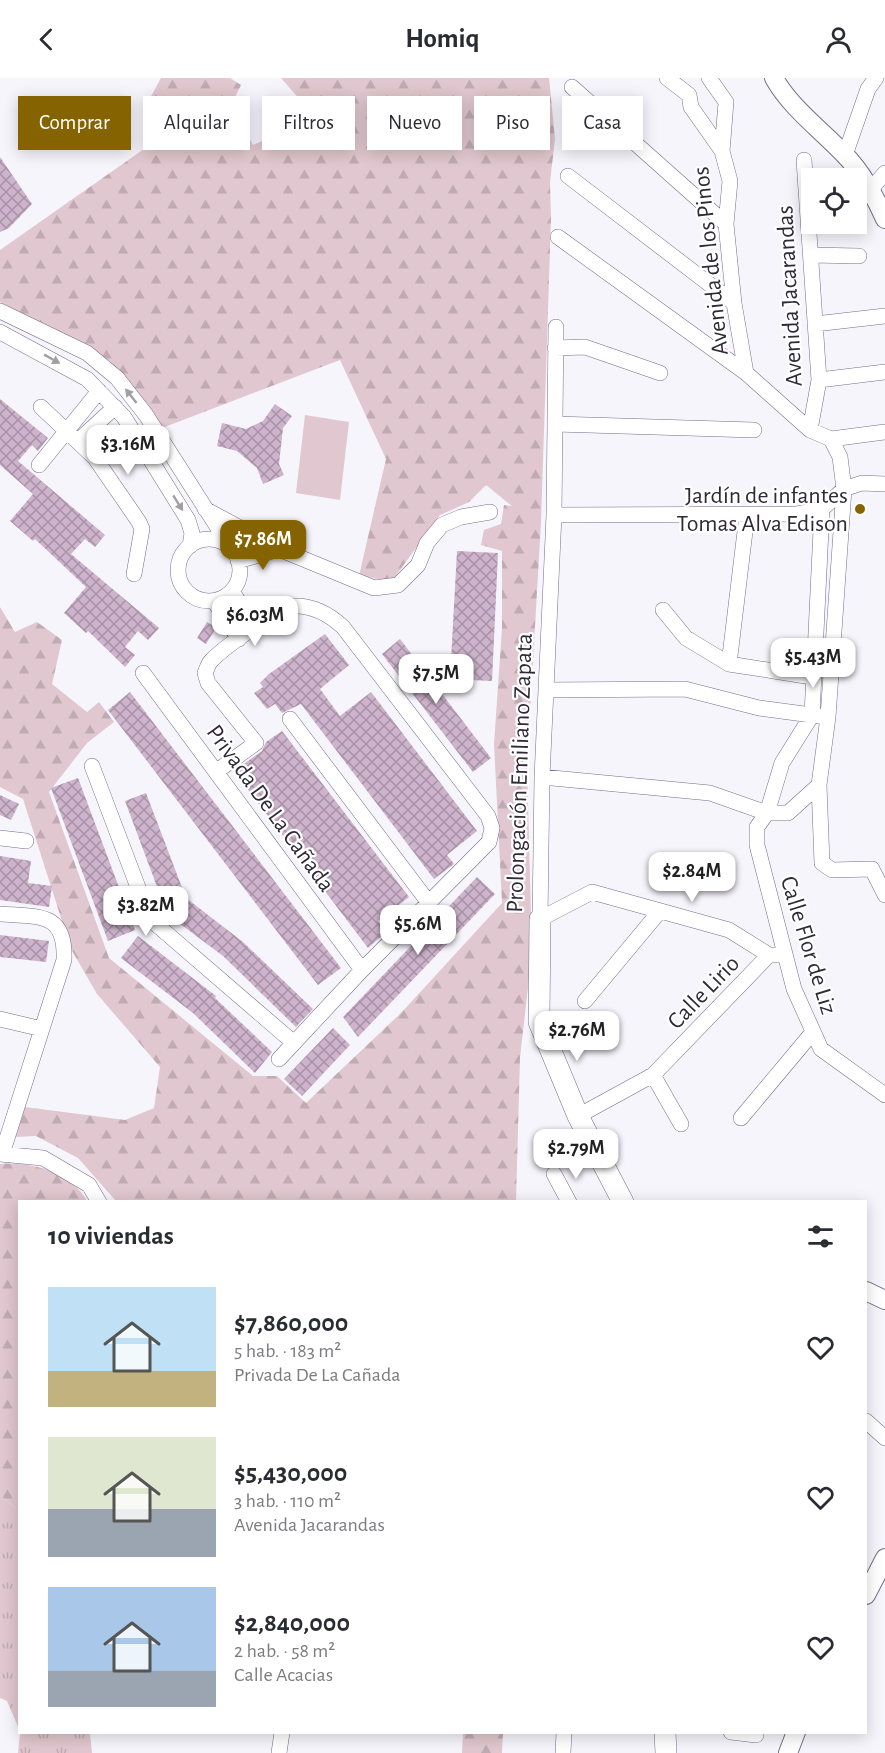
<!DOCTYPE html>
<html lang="es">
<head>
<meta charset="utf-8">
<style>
  body { margin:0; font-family:"Alegreya Sans",sans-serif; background:#f7f7f7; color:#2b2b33; height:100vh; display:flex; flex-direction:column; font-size:22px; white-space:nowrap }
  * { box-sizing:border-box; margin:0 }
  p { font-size:20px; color:#7c7c81 }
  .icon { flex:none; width:33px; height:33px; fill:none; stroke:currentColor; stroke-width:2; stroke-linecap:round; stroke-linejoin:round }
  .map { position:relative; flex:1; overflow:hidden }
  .side { position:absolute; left:18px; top:1122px; width:849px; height:534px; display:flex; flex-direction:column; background:#fff; border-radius:0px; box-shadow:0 3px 15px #0003 }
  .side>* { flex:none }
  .guide { position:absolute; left:18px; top:18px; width:849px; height:54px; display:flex; gap:12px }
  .fabs { position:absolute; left:801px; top:90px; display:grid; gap:12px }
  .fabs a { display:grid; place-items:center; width:66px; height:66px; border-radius:0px; background:#fff; box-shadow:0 3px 15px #0003; font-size:30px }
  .price { position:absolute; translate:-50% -51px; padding:0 14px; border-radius:12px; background:#fff; color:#222; font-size:20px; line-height:39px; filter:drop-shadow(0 2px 3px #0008) }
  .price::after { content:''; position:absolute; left:50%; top:36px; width:18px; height:14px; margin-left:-9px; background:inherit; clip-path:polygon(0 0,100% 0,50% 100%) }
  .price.on { background:#856400; color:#fff }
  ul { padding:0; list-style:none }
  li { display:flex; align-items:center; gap:18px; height:150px; padding:0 30px }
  li span { display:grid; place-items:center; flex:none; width:168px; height:120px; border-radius:0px; color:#555 }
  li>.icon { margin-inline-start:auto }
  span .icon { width:72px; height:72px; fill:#fffc; stroke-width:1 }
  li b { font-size:26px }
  h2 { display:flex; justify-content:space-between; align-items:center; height:72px; padding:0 30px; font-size:26px }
  .tag { padding:0 21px; border-radius:0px; background:#fff; box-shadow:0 3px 15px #0003; font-size:21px; line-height:54px }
  .tag.on { background:#856400; color:#fff }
  header { display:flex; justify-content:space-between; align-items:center; height:78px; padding:0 30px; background:#fff; font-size:27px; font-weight:700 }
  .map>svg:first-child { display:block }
  .grass { fill:url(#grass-tufts) }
  .forest { fill:url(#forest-firs) }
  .pitch { fill:#e1c7cf }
  .building { fill:url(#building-cross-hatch) }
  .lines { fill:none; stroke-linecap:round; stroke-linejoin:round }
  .minor-casing { stroke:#766d8a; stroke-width:16 }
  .tertiary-casing { stroke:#766d8a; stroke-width:20 }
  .secondary-casing { stroke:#766d8a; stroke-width:22 }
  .minor { stroke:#fff; stroke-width:15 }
  .tertiary { stroke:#fff; stroke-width:18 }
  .secondary { stroke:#fff; stroke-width:21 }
  .oneway { fill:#a19fa5 }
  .poi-dot { fill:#856400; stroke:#fff; stroke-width:2 }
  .labels { text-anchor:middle; stroke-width:4.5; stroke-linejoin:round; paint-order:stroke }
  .street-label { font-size:24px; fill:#2e2a37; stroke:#fff }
  .poi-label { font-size:24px; fill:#2e2a37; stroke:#fff; text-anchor:end }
</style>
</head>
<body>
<header><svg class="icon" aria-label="back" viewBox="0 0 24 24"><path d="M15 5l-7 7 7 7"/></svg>Homiq<svg class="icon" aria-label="person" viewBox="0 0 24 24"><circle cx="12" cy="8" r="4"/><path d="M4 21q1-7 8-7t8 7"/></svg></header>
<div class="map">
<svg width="885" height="1675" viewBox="0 0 885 1675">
  <defs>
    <pattern id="grass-tufts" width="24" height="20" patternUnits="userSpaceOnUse" patternTransform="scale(1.5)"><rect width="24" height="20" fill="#e1c7cf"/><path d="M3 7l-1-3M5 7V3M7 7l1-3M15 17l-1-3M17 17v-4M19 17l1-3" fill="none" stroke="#c1abb2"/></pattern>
    <pattern id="forest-firs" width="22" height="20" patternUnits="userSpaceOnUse" patternTransform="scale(1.5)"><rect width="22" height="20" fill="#e1c7cf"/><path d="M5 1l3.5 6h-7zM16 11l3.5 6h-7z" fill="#c1abb2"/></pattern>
    <pattern id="building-cross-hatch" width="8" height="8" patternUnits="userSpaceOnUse" patternTransform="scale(1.5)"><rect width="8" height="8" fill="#cdb3cb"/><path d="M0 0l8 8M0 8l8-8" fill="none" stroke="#a792a6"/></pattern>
  </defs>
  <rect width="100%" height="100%" fill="#f7f5fc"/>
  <path class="grass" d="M0,1417L19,1433V1651L7,1623L0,1620Z
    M20,1655H90L92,1675H18Z"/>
  <path class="forest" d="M161,0H230L241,7L231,27L253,67L316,40L281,0H549L555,61L550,104L551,141L541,444L527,687L532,874L520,980L516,1123H116L78,1080L36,1058L16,1059L25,1029L125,1042L154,1030L160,989L97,916L71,871L23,721L0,709V529L15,554L37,544L62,562L52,606L87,634L99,624L114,644L87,665L49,714L109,880L253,998H277L306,1025L402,934L502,825L494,666L502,550V473L481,467L484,452L501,446L504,427L512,428L486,407L469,424L440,437L392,503L359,498L386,381L340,282L162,350L110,283L0,224V172L161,59L143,33Z
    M0,1086C30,1083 72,1094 87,1123L20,1124L19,1433L0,1417Z
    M463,1655H503L502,1675H462Z"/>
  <path class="pitch" d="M305,337L349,344L340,422L296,415Z"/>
  <path class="building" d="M0,79L32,126L9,150L0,154Z
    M0,321L48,360L38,373L32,367L18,383L105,457L95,469L85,461L71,476L159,550L148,562L138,553L125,569L135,577L125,589L88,553L86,555L64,535L86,509L35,461L33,463L10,443L33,416L0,387Z
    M275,326L292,338L283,350L279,386L284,397L263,406L257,390L237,373L217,368L222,345L246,351L263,343Z
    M457,473L498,475L492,603L450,601Z
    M207,544L216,550L206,566L197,560Z
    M325,556L349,587L320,611L340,638L371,614L477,753L447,777L454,786L434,801L301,626L282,635L275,626L267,631L254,615L263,609L260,605L269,596Z
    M400,561L491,680L473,694L382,576Z
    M130,614L341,890L318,907L108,632Z
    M282,653L409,819L378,843L386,854L368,870L234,693L262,673L266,664Z
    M78,700L135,852L108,863L51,710Z
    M146,715L186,820L243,864L313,931L296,949L223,878L163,833L165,830L125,723Z
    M0,717L19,726L11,742L0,737Z
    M0,778L31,783L28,805L52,808L49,829L0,822Z
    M477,799L495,816L358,959L343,939Z
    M0,857L49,863L46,884L0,879Z
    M138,858L216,918L215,920L272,974L255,995L193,935L121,880Z
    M333,950L350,967L302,1018L284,1001Z"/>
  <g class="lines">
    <g class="minor-casing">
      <path id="minor" d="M667,0L689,17L691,29L722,73
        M709,0L726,24L722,73L730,103L726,146L734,225L746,295
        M572,9L726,146
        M845,77L868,11L876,0
        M804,82L819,302L810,352
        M568,98L734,225
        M871,111L885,95
        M558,159L746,295L810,352L831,361L840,379L844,411L828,639L819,707L822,785L832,792L872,791L885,817
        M811,177L859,178
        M0,233L87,275L117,300L146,337L232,472
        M815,246L885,238
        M556,249L554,437L542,699L540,841L592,814L729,852L769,877H784
        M0,254L87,301L124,339L188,442L192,455L190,468
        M555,270L585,269L660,295
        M819,302L885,294
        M41,329L95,380L139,444L142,451L134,496
        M555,346L754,352
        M831,361L885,354
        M78,363L115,329
        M39,387L99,313
        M205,431L279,471L374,510L398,507L418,487L427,465L442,447L461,439L490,434
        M822,431L812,637L782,685L767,735L757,749V767L794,911L821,971L885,1017
        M554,437L796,436L822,431L844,411L862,405L885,406
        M178 492a31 31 0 1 1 62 0a31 31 0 1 1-62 0Z
        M238,483L279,471
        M232,513L254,549
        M214,523L239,561
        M663,532L686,560L729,586L812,599
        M729,586L747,437
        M143,595L362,892
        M546,612L685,611L759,630L819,638
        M290,641L429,825
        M92,688L150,841L294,965
        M217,693L256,665L208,605L205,595C207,591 208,586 211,583C222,571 278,530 293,528C313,527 329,536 343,549L488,738L492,750L489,764L362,892L279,981
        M542,699L710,715L767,735H788L819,707
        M0,760L26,763
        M0,836C40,839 66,834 64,882L2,1076
        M585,923L660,833
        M0,941L42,951
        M653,997L681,1046
        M578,1038L653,997L769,877
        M741,1040L813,954
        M0,1076L43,1080L89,1107L99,1124
        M554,1096L569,1124
        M866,1343L885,1360
        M731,1654L756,1657
        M279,1675L282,1654
        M563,1675L564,1654"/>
    </g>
    <g class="tertiary-casing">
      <path id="tertiary" d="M774,0C790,29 820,51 843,75C862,94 874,117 885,141
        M866,1213L885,1222
        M866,1517L885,1480
        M788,1675L796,1654"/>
    </g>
    <g class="secondary-casing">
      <path id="secondary" d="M540,841L539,944L578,1038L623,1124
        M665,1654L666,1675"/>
    </g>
    <use href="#minor" class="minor"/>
    <use href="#tertiary" class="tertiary"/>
    <use href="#secondary" class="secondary"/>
  </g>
  <defs><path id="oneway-solid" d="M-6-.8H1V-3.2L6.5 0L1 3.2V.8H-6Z" transform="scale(1.5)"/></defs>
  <g class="oneway">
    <use href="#oneway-solid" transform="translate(52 281) rotate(29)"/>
    <use href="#oneway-solid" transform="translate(131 318) rotate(-128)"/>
    <use href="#oneway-solid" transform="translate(178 425) rotate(58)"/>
  </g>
  <circle class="poi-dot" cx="860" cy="431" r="6"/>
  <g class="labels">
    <g class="street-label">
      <text transform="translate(710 183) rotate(-96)" y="8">Avenida de los Pinos</text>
      <text transform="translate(789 218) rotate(-93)" y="8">Avenida Jacarandas</text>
      <text transform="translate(519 695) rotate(-88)" y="8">Prolongación Emiliano Zapata</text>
      <text transform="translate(271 730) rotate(54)" y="8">Privada De La Cañada</text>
      <text transform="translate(809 867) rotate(73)" y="8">Calle Flor de Liz</text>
      <text transform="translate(703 914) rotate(-46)" y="8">Calle Lirio</text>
    </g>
    <g class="poi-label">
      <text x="848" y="425">Jardín de infantes<tspan x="848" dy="28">Tomas Alva Edison</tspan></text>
    </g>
  </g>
</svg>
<div class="fabs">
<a><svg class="icon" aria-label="locate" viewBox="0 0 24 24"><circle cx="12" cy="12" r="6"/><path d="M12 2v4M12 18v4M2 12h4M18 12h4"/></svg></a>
</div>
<b class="price" style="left:128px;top:398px">$3.16M</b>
<b class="price on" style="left:263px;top:493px">$7.86M</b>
<b class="price" style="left:255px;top:569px">$6.03M</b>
<b class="price" style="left:813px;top:611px">$5.43M</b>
<b class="price" style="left:436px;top:627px">$7.5M</b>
<b class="price" style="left:692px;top:825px">$2.84M</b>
<b class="price" style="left:146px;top:859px">$3.82M</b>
<b class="price" style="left:418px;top:878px">$5.6M</b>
<b class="price" style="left:577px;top:984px">$2.76M</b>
<b class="price" style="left:576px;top:1102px">$2.79M</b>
<div class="guide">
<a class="tag on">Comprar</a>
<a class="tag">Alquilar</a>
<a class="tag">Filtros</a>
<a class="tag">Nuevo</a>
<a class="tag">Piso</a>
<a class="tag">Casa</a>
</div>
<section class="side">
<h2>10 viviendas<svg class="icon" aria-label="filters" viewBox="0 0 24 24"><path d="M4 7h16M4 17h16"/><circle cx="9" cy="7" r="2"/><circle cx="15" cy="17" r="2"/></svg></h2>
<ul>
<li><span style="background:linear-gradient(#bfe0f5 70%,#c2b280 0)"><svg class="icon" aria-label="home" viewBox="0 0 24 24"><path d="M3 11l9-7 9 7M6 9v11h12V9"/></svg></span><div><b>$7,860,000</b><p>5 hab. · 183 m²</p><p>Privada De La Cañada</p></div><svg class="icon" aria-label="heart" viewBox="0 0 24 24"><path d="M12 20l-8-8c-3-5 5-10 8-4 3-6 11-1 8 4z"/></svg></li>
<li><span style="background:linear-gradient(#dfe7d0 60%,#9aa5b1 0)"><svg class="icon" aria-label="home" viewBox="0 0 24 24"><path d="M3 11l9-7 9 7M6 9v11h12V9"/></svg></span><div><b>$5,430,000</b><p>3 hab. · 110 m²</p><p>Avenida Jacarandas</p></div><svg class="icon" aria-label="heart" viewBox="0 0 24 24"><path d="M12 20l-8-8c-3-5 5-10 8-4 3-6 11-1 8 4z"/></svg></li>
<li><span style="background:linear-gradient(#a9c7e8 70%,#9aa5b1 0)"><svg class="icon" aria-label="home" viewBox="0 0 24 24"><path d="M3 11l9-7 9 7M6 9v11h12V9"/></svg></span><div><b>$2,840,000</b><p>2 hab. · 58 m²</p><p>Calle Acacias</p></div><svg class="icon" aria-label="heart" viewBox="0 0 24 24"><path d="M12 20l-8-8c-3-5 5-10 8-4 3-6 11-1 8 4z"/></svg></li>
</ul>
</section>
</div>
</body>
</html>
